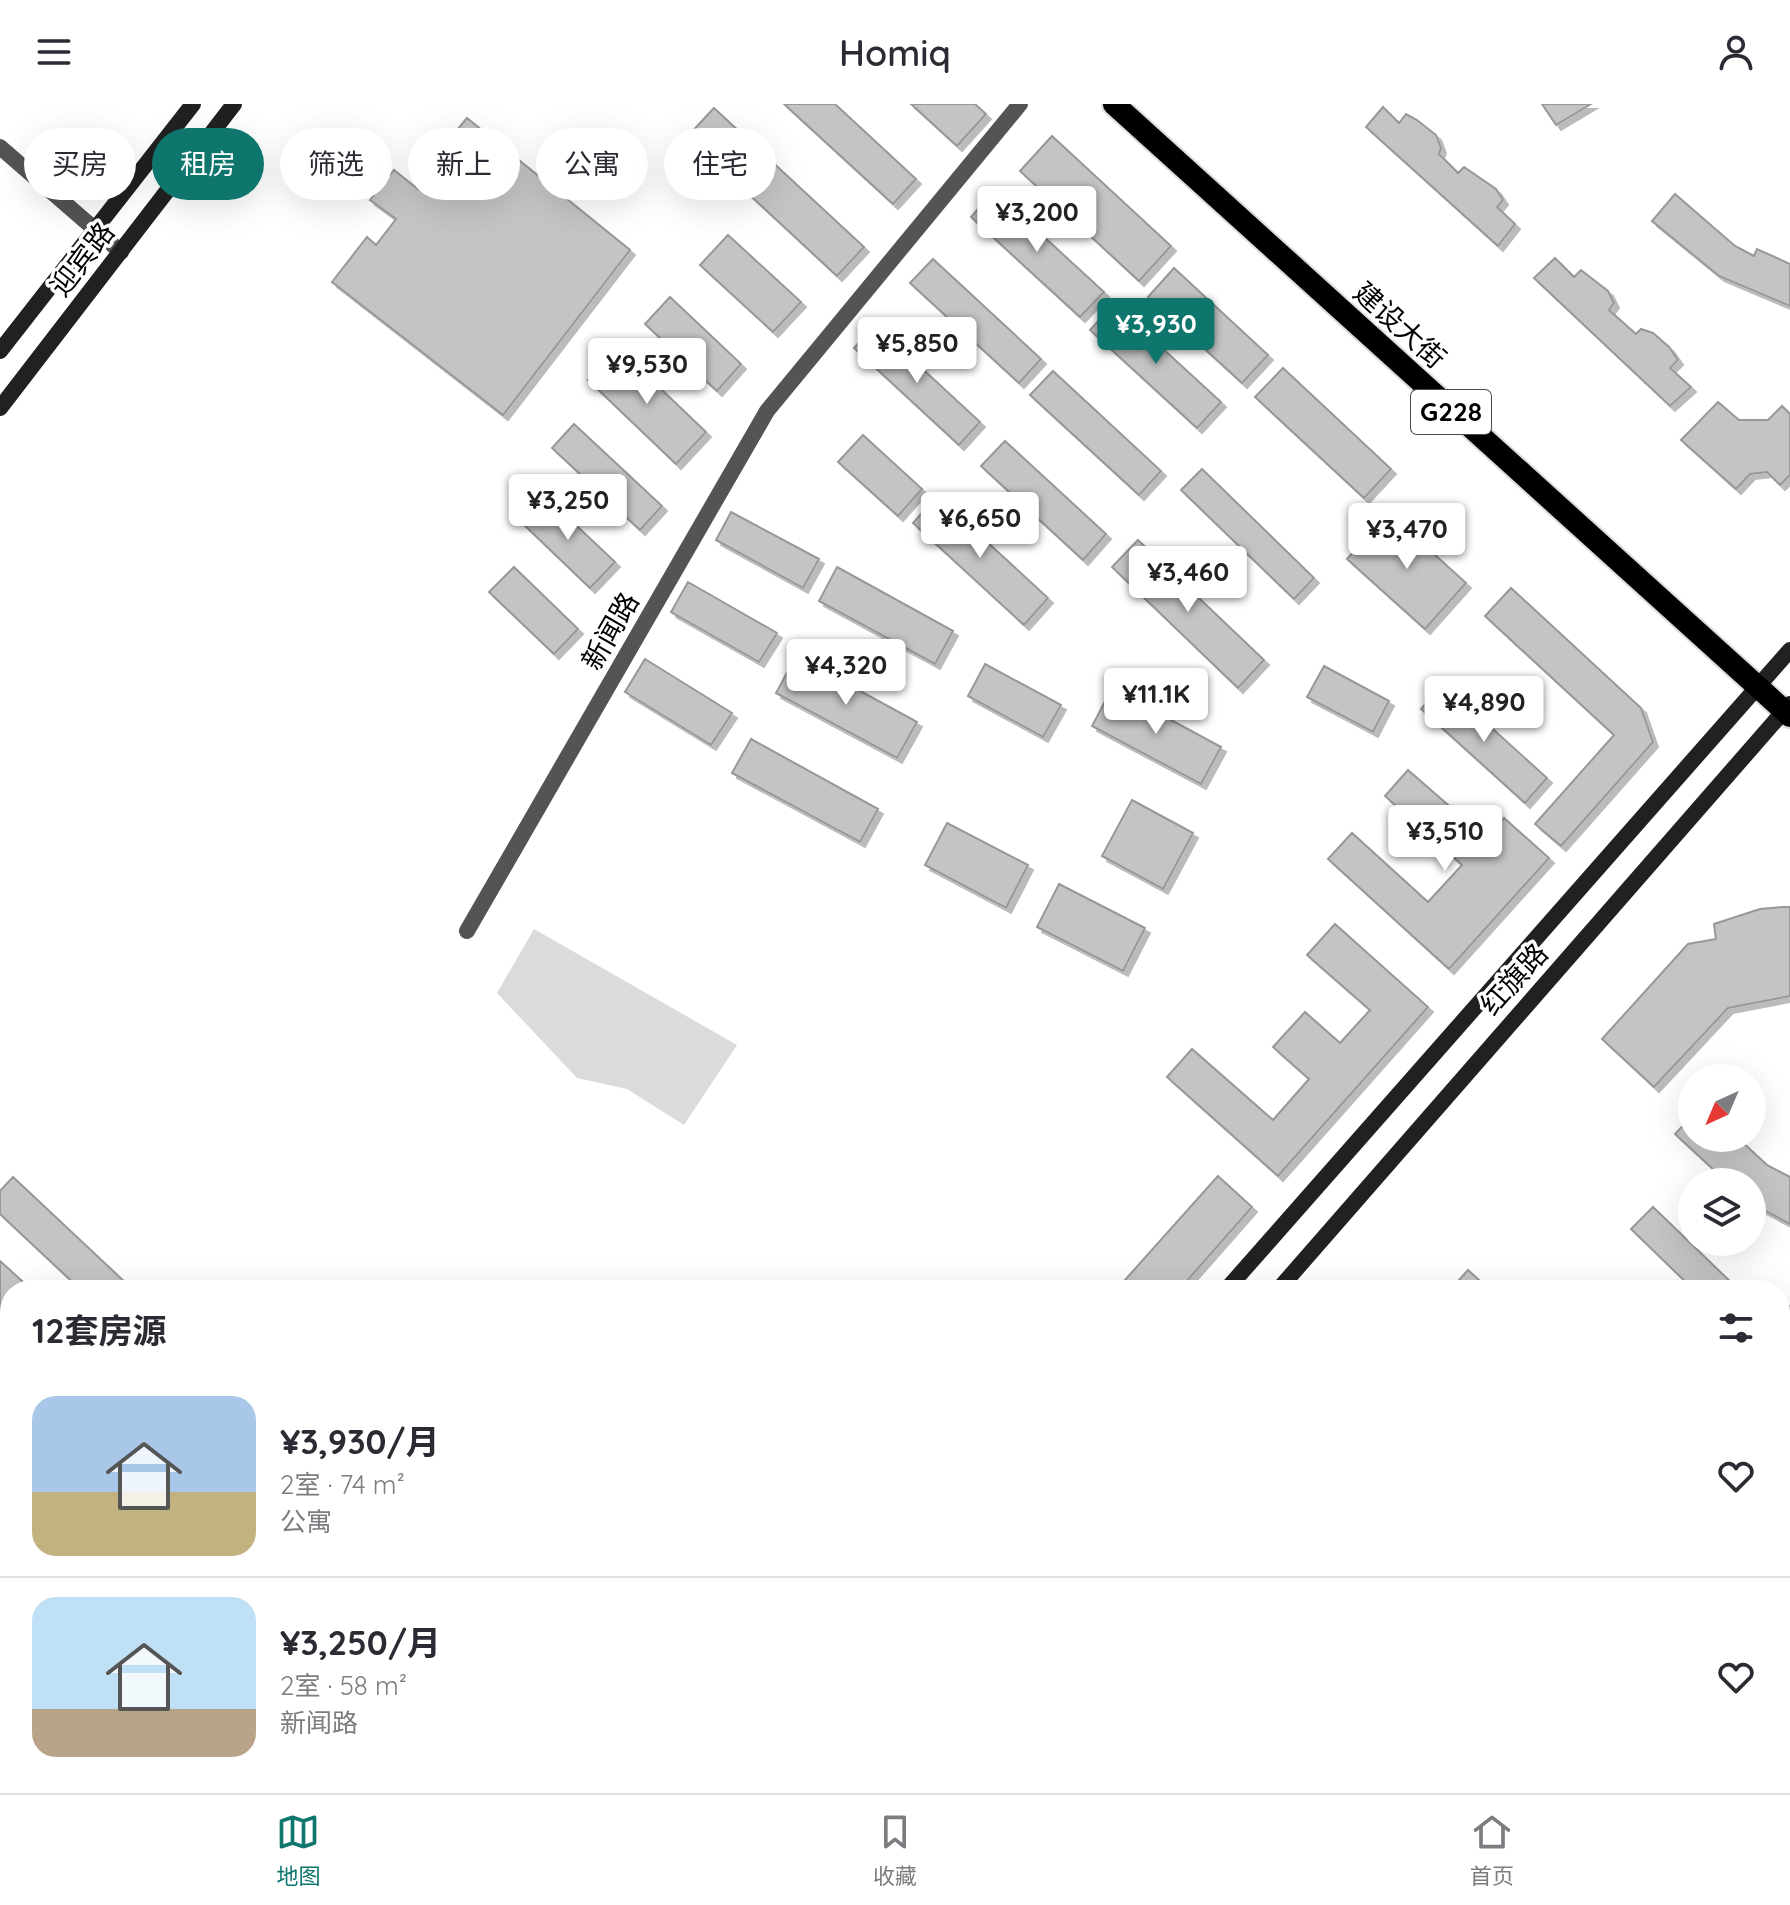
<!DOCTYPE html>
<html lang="zh">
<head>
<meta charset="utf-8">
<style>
  body { margin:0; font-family:Quicksand,"Noto Sans SC",sans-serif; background:#f2f2f3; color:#2b2b33; height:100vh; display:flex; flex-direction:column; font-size:30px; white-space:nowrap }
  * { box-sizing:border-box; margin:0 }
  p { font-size:26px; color:#7c7c81 }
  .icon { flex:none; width:44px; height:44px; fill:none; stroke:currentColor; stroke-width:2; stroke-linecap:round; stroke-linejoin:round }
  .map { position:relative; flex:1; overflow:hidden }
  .drawer { position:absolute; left:0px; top:1176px; width:1790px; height:514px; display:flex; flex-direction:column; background:#fff; border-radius:32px 32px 0 0; box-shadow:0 8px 32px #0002 }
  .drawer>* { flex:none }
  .top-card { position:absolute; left:24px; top:24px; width:800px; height:72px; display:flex; gap:16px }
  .needle { width:52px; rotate:224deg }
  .fabs { position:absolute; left:1678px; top:960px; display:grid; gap:16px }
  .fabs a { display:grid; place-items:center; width:88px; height:88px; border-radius:50%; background:#fff; box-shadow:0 8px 32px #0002; font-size:40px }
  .price { position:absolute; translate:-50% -68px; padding:0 18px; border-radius:8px; background:#fff; color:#222; font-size:26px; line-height:52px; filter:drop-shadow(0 2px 4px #0008) }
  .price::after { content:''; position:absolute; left:50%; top:48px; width:24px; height:18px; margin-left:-12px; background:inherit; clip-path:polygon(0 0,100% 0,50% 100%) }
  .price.on { background:#0f766e; color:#fff }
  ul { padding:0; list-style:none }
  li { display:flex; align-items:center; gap:24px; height:200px; padding:0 32px }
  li+li { border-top:2px solid #e1e1e2 }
  li span { display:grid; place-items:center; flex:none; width:224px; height:160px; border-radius:24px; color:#555 }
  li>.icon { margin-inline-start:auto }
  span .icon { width:96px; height:96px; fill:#fffc; stroke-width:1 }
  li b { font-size:34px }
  h2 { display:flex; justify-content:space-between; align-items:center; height:96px; padding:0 32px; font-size:34px }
  .chip { padding:0 28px; border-radius:36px; background:#fff; box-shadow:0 8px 32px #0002; font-size:28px; line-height:72px }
  .chip.on { background:#0f766e; color:#fff }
  header { display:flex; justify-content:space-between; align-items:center; height:104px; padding:0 32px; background:#fff; font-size:36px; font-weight:600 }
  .menu { display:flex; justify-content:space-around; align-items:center; height:112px; border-top:2px solid #e1e1e2; background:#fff; font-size:22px; color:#7c7c81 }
  .menu a { display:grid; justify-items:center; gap:4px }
  .menu .on { color:#0f766e }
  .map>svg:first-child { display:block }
  .green { fill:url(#green-dots) }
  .pitch { fill:#dbdbdb }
  .building { fill:#c4c4c4; stroke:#989898; stroke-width:2; filter:url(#shadow) }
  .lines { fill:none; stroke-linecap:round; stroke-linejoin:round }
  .primary-casing { stroke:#dbdbdb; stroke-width:24 }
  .trunk-casing { stroke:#dbdbdb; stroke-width:26 }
  .minor { stroke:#545454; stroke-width:16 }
  .tertiary { stroke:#545454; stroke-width:16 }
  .secondary { stroke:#212121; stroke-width:16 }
  .primary { stroke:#000; stroke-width:20 }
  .trunk { stroke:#000; stroke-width:22 }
  .labels { text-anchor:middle; stroke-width:7; stroke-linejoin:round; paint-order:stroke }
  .shield { fill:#fff; stroke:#4c4c4c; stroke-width:2 }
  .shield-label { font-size:26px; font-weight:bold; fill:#000 }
  .street-label { font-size:28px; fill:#000; stroke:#fff }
</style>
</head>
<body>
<header><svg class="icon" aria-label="menu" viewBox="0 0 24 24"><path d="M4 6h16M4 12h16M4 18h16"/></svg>Homiq<svg class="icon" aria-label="person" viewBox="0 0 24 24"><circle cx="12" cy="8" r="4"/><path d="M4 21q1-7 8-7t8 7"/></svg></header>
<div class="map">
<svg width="1790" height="1689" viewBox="0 0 1790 1689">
  <defs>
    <pattern id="green-dots" width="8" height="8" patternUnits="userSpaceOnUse" patternTransform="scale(2)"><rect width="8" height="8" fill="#dbdbdb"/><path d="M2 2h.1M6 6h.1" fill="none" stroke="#bababa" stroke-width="1.8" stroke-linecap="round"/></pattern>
    <filter id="shadow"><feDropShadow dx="5" dy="5" stdDeviation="0" flood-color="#0004"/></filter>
  </defs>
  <rect width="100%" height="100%" fill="#fff"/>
  <path class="green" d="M195,1680H1031L1038,1689H187Z"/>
  <path class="pitch" d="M534,825L737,941L684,1021L627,985L577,974L497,889Z"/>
  <path class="building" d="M784,0H835L916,75L893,100Z
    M911,0H975L986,10L957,42Z
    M1542,0H1591L1556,21Z
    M1383,3L1399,19L1406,10L1417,16L1436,31L1441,44L1439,50L1458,69L1464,63L1496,85L1503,96L1497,103L1515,120L1498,142L1366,23Z
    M714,4L864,143L837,172L687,33Z
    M467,14L630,146L503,311L332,178L367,133L376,141L396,115L370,96L394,66L419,86L431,73L423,67Z
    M1052,32L1171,142L1139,177L1020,67Z
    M994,87L1104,188L1080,213L971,113Z
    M1675,90L1735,142L1754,152L1757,145L1790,160V202L1719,172L1652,117Z
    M728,131L801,198L773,228L700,161Z
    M1555,154L1574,173L1581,166L1608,187L1614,199L1609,206L1636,230L1641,225L1653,229L1669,243L1678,256L1670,264L1691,283L1670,302L1534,174Z
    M933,155L1041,255L1019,279L910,179Z
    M1174,164L1268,251L1242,279L1148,193Z
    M670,193L741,260L717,287L645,220Z
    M1114,200L1221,298L1197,324L1090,226Z
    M875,221L980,318L959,341L854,244Z
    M618,244L706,328L676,360L588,276Z
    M1283,264L1391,365L1364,394L1255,293Z
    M1053,267L1161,367L1139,391L1030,291Z
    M1718,298L1739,316H1768L1782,302L1790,310V371L1780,381L1767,368L1750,370L1736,385L1681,336Z
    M574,320L662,402L640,426L552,344Z
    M863,331L922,385L898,412L838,358Z
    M1005,337L1106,430L1083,456L981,362Z
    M1202,365L1314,474L1294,495L1181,386Z
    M545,392L615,458L590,484L520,417Z
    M937,392L1048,494L1024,521L913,419Z
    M731,408L819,455L803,484L716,436Z
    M1389,409L1466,479L1425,525L1347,455Z
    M1138,436L1264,556L1238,584L1112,463Z
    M514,463L578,525L554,550L489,488Z
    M837,463L953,527L935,560L819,497Z
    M688,478L777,529L759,558L671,508Z
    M1511,484L1641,604L1653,638L1561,742L1535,720L1614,631L1485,512Z
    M796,552L917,618L897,654L776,589Z
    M645,555L732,609L711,641L625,588Z
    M985,560L1061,601L1043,633L968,592Z
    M1324,562L1389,597L1373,628L1307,593Z
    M1443,580L1547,674L1525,699L1421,605Z
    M1112,584L1221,643L1201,680L1092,622Z
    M751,635L878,705L860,738L732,669Z
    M1408,666L1486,734L1504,714L1549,754L1449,865L1328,755L1352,729L1428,798L1462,761L1385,692Z
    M1132,696L1193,729L1163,785L1102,752Z
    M947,719L1028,761L1006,804L925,761Z
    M1059,780L1145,824L1123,867L1037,823Z
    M1782,803H1790V892L1728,904L1654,983L1602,935L1688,840L1716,835L1714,820L1760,805Z
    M1335,820L1428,903L1278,1072L1167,973L1192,945L1273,1016L1309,975L1273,943L1305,908L1340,939L1370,906L1307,851Z
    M1692,1012V1034H1738L1767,1061L1790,1073V1120L1752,1100V1078H1727L1675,1030Z
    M1218,1072L1252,1103L1179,1186H1116Z
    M13,1073L127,1180L122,1186H81L0,1110V1087Z
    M1653,1103L1739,1186H1694L1631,1125Z
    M0,1157L32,1186H10V1400L0,1390Z
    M1468,1166L1490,1186H1450Z
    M1780,1197L1790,1202V1239L1780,1234Z
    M1780,1317L1790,1322V1361L1780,1356Z
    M1780,1473L1790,1482V1531L1780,1522Z
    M1780,1601L1790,1610V1649L1780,1640Z
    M1354,1680H1410L1420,1689H1356L1350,1684Z
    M1457,1680H1508L1500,1689H1467Z
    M1554,1680H1615L1625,1689H1560L1552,1682Z
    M1701,1680H1751L1761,1689H1711Z"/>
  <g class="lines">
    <g class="primary-casing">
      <path id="primary" d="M0,1437L10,1446
        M0,1491L10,1500
        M1064,1680L1073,1689
        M115,1689L116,1680
        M146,1689L153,1680"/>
    </g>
    <g class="trunk-casing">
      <path id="trunk" d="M1114,0L1790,612"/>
    </g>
    <path class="minor" d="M0,43L121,148"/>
    <path class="tertiary" d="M467,827L767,307L1020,0"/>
    <path class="secondary" d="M0,247L193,0
      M0,304L234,0
      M1226,1186L1790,546
      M1278,1186L1790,600"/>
    <use href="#primary" class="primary"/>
    <use href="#trunk" class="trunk"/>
  </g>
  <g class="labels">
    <rect class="shield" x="1411" y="286" width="80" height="44" rx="6"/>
    <g class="shield-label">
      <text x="1451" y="317">G228</text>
    </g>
    <g class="street-label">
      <text transform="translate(82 155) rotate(-52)" y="10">迎宾路</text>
      <text transform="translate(1400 221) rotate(42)" y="10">建设大街</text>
      <text transform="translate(610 527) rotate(-60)" y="10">新闻路</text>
      <text transform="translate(1514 875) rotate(-48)" y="10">红旗路</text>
    </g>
  </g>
</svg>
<div class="fabs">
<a><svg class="needle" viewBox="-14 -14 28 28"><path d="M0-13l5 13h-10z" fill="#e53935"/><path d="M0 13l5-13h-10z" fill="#7c7c81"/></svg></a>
<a><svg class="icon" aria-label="layers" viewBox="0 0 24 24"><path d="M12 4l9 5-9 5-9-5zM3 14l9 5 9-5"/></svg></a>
</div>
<b class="price" style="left:1037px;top:150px">¥3,200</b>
<b class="price on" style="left:1156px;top:262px">¥3,930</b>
<b class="price" style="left:917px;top:281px">¥5,850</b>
<b class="price" style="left:647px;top:302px">¥9,530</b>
<b class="price" style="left:568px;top:438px">¥3,250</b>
<b class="price" style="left:980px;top:456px">¥6,650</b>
<b class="price" style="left:1407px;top:467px">¥3,470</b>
<b class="price" style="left:1188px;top:510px">¥3,460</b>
<b class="price" style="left:846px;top:603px">¥4,320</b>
<b class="price" style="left:1156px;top:632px">¥11.1K</b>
<b class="price" style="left:1484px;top:640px">¥4,890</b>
<b class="price" style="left:1445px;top:769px">¥3,510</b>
<div class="top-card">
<a class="chip">买房</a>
<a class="chip on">租房</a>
<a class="chip">筛选</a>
<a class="chip">新上</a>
<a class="chip">公寓</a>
<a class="chip">住宅</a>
</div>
<section class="drawer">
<h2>12套房源<svg class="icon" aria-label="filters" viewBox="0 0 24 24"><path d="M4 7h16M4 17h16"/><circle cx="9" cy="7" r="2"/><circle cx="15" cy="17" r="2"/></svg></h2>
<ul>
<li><span style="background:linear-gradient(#a9c7e8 60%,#c2b280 0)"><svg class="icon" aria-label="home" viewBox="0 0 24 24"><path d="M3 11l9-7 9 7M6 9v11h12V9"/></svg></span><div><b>¥3,930/月</b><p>2室 · 74 m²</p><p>公寓</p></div><svg class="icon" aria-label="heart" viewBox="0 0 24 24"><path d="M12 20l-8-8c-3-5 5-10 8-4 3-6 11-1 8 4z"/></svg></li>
<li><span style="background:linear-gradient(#bfe0f5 70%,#b9a48a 0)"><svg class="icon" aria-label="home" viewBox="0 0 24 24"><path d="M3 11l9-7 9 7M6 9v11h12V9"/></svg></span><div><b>¥3,250/月</b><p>2室 · 58 m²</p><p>新闻路</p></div><svg class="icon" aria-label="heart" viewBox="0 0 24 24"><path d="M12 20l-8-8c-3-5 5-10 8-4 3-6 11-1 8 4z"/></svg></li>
</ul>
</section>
</div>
<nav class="menu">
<a class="on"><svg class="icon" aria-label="map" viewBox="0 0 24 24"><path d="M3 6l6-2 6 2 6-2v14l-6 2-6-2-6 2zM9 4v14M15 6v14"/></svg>地图</a>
<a><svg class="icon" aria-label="saved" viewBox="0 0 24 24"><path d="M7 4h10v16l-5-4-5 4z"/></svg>收藏</a>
<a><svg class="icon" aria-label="home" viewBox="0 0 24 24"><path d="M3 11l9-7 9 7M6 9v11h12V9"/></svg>首页</a>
</nav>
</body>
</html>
